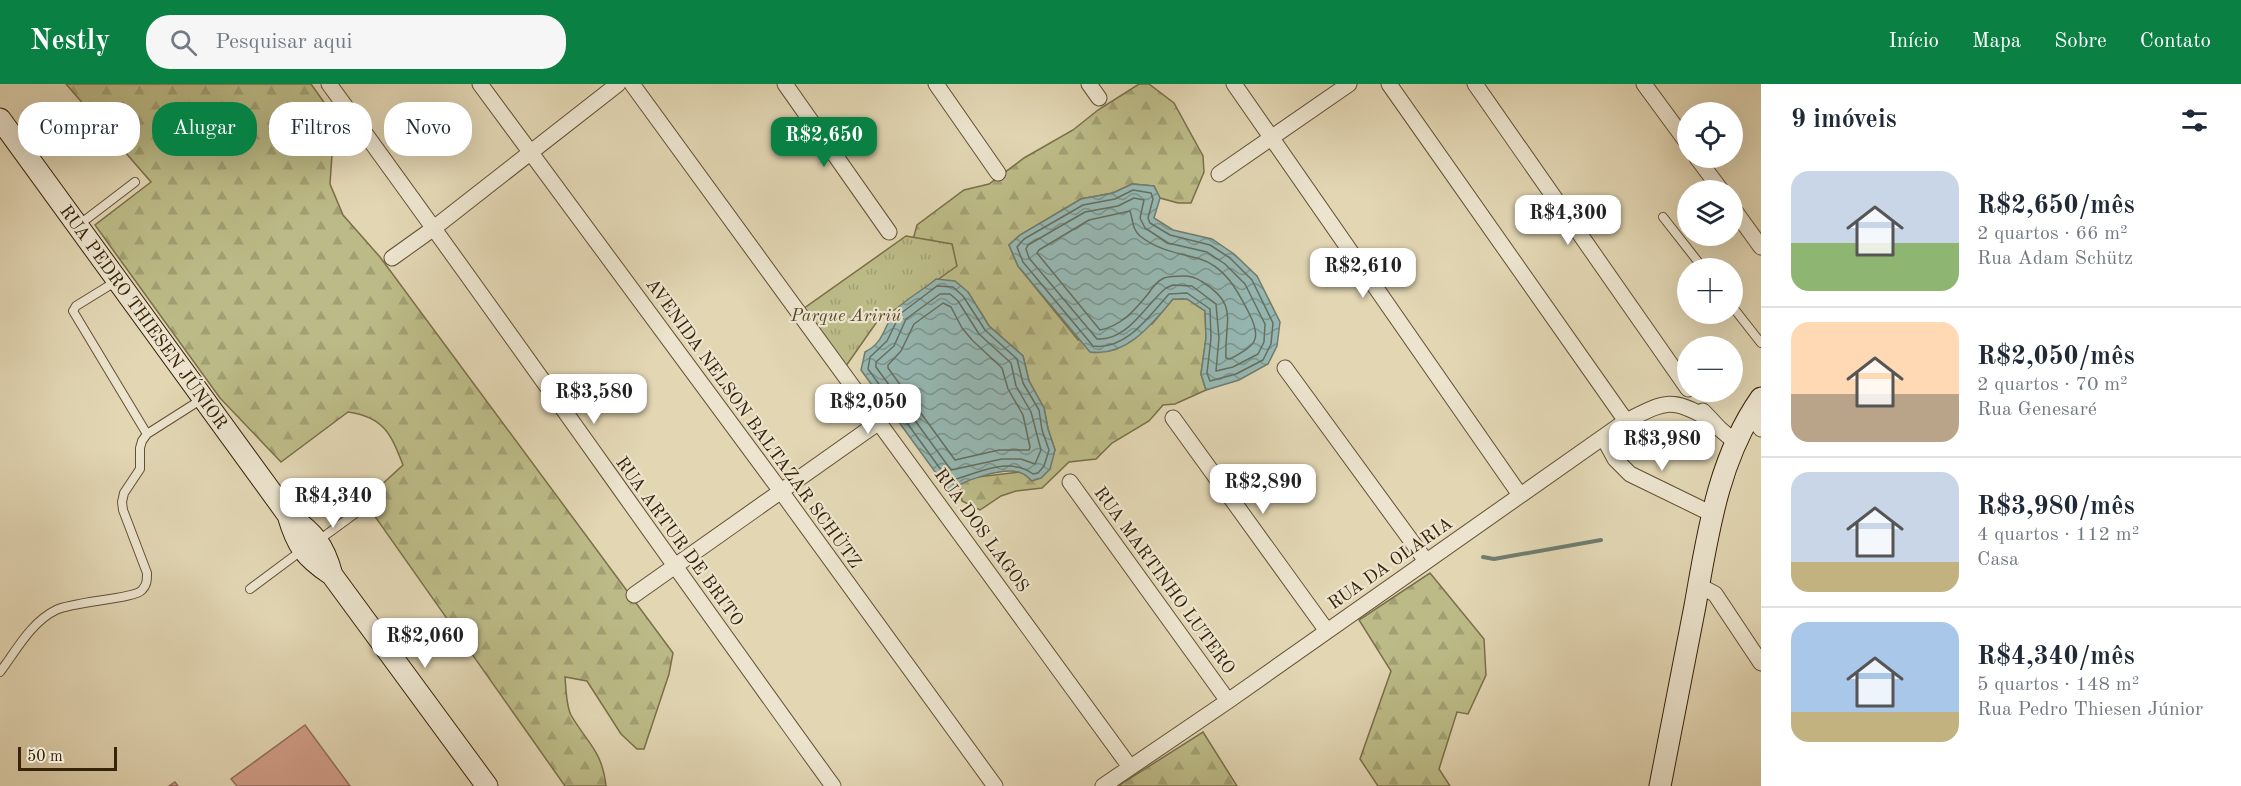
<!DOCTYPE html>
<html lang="pt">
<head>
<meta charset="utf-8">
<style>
  body { margin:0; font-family:"Old Standard TT",serif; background:#f6f6f7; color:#1f2937; height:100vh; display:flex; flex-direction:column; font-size:22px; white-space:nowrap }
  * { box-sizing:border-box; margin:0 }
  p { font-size:20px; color:#747a83 }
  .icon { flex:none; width:33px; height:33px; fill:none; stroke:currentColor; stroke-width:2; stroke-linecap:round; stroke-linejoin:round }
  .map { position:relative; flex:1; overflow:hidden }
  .panel { display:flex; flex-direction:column; background:#fff; width:480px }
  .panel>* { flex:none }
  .banner { position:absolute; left:18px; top:18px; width:570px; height:54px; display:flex; gap:12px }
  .fabs { position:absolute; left:1677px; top:18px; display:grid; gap:12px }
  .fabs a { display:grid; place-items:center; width:66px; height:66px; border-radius:50%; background:#fff; box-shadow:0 6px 24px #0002; font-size:30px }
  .scale { position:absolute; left:18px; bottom:15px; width:99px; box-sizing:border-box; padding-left:6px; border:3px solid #372309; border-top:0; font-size:16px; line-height:21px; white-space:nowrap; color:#372309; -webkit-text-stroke:4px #ece4ce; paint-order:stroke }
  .price { position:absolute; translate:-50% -51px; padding:0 14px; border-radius:12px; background:#fff; color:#222; font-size:20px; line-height:39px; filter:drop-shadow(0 2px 3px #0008) }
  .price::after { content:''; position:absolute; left:50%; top:36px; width:18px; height:14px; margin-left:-9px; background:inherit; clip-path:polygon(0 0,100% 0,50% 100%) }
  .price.selected { background:#0b8043; color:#fff }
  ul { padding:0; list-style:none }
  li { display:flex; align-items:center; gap:18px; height:150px; padding:0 30px }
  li+li { border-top:2px solid #e0e1e3 }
  li span { display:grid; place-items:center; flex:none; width:168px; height:120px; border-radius:18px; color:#555 }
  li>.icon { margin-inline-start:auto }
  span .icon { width:72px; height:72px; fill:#fffc; stroke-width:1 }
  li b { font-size:26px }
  h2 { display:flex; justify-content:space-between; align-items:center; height:72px; padding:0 30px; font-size:26px }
  .pill { padding:0 21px; border-radius:24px; background:#fff; box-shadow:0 6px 24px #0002; font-size:21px; line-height:54px }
  .pill.selected { background:#0b8043; color:#fff }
  header { display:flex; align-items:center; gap:36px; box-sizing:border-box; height:84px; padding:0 30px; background:#0b8043; color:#fff }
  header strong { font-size:28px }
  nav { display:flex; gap:33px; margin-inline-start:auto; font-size:21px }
  .search { width:420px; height:54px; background:#f6f6f7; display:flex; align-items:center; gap:15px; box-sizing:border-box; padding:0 21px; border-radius:24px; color:#747a83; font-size:22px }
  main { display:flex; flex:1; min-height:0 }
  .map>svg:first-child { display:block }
  .forest { fill:url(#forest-firs); stroke:#7a6f48; stroke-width:1.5 }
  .park { fill:url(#park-tufts); stroke:#7a6f48; stroke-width:1.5 }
  .water { fill:url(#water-waves); stroke:#707c6f; stroke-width:1.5 }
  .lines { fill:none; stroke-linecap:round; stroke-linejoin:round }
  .shore { stroke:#666e5e; stroke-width:1.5 }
  .stream { stroke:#707c6f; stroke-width:4 }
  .building { fill:#d19d88; stroke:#926e5f; stroke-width:1.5 }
  .lane-casing { stroke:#625034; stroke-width:10 }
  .street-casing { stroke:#625034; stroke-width:17 }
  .secondary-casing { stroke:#372309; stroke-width:23 }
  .lane { stroke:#ece4ce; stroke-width:8 }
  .street { stroke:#ece4ce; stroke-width:15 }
  .secondary { stroke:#ece4ce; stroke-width:21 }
  .labels { text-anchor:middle; stroke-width:4.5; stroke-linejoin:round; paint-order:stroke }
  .park-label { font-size:18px; font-style:italic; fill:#584928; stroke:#ece4ce }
  .street-label { font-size:18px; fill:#372309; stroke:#ece4ce }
</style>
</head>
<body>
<header>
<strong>Nestly</strong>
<div class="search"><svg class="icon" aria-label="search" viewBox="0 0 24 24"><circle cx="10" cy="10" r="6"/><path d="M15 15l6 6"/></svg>Pesquisar aqui</div>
<nav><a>Início</a><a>Mapa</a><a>Sobre</a><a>Contato</a></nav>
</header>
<main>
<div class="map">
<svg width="1761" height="702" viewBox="0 0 1761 702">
  <defs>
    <pattern id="forest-firs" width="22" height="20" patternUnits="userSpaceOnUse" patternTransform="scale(1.5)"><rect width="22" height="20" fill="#bcbb87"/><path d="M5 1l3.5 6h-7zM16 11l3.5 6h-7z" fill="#a2a073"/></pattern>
    <pattern id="park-tufts" width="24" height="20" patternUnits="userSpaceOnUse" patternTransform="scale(1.5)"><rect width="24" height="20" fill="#bcbb87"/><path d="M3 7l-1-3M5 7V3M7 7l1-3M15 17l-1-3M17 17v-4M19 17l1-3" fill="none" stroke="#a2a073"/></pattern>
    <pattern id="water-waves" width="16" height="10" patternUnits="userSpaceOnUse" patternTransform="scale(1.5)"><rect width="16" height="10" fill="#96b8b3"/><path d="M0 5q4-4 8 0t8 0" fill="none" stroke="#7b9590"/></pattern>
  </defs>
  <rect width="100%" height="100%" fill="#e2d6b3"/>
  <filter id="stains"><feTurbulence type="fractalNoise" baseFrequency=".00333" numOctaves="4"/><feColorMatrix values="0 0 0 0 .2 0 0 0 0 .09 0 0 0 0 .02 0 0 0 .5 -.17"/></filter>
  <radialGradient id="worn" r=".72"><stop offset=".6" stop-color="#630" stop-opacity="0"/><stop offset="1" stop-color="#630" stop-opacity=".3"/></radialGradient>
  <path class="forest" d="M66,0H311L326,21L334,41L330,100L343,131L380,173L673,569L669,590L644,665H637L621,650L587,597L565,593C566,604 566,621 571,631C587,659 602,666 606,702H565L369,424L377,405L403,381C391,350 384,333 348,328L281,378L220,314L95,141L151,98Z
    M1139,0H1149L1174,19L1203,72L1204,88L1191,119H1178L1160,114L1154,102L1132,100L1113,109L1081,115L1020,151L1009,161L1018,182L1078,256L1152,240L1173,215H1187L1205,227L1206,254L1201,290L1206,306L1175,320L1163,321L1149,337L1112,359L1096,375L1069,378L1042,404L1016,407L1001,412L980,426L962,417L959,399L977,393L1020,388L1055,366L1048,345L1044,324L1029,297L1023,272L989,242L968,208L936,195L911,163L917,141L964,106L989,100L1024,74L1073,46L1098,26Z
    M1430,489L1484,555L1486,591L1468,630L1457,628L1439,685L1450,702H1378L1360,675L1391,587L1359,536Z
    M1203,648L1237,702H1118Z"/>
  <path class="park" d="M906,152L952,160L957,182L876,239L846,282L803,225Z"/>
  <path class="water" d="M1132,100L1154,102L1160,114L1154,134L1173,146L1212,155L1234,170L1257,192L1280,238L1277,262L1268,280L1239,296L1206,306L1201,290L1206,254L1205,227L1187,215H1173C1152,240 1127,273 1090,268L1018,182L1009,161L1020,151L1081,115L1113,109Z
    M936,195L955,197L968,208L989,242L1023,272L1029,297L1044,324L1048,345L1055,366L1050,385L1041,394L1032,397C1029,394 1025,390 1021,389C1004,382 962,397 949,407L861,286L865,268C884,259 884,242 895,227C901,218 925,205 936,195Z"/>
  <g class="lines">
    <path class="shore" d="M1133,106L1151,109L1153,115L1148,134L1150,139L1170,151L1210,161L1230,174L1252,196L1273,239L1271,260L1263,276L1236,290L1210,297L1207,289L1211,254L1210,225L1187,209L1169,210C1150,231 1126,267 1093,262L1023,178L1017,163L1024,155L1083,121L1115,115Z
      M1134,114L1144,116L1140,134L1145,144L1168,159L1207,168L1225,180L1245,200L1265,240L1264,258L1258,270L1233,283L1216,287L1219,254L1216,220L1192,202L1173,201L1166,204C1145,221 1128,257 1097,255L1029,174L1026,165L1028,161L1085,128L1118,122Z
      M1130,127C1133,136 1132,145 1140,152C1159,167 1179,169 1200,175C1226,183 1238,208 1249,229C1263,257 1255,261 1230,275L1226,274C1224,236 1240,221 1201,197C1195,193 1190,192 1183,192C1177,192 1170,192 1164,194C1157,197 1152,204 1148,210C1135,226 1121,242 1100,246L1037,169L1039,166L1089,136Z
      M937,202L953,203L963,212L985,246L1017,275L1023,299L1039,326L1042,346L1049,366L1044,382L1038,389L1033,390C1006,371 976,391 949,397L868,285L870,273L887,257L900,230Z
      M940,210H950L958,217L979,250L1011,279L1016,302L1031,328L1041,366L1035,380L1021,375H1002L951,386L876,283V278L894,262L906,235Z
      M943,219L951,223L962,244L973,257L1002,284L1008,305L1023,331L1030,363L1029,366H999L955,376L888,284V281L901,267L914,240Z"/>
    <path class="stream" d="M1483,473L1494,475L1601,456"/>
  </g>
  <path class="building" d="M305,641L350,702H237L231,695Z
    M175,698L178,702H169Z"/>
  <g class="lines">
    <g class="lane-casing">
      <path id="lane" d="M1663,133L1703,184
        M80,140L135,98
        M115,198L76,222L73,227L147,350
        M1732,222L1761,259
        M319,456L360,426
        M250,505L301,467
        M0,588C16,567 31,538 56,526C75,517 135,515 142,506C147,501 147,496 147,489L123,426L122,418L124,409L140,385V364L142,357L147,350L202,315"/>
    </g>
    <g class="street-casing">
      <path id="street" d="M329,0C499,232 664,469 833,702
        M480,0L780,406L995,702
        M632,0L1130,683
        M785,0L889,148
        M936,0L998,89
        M1089,0L1099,14
        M1234,0L1520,411
        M1389,0L1626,337
        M1475,0L1688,305
        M1644,0L1688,60
        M1697,74L1721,106
        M1219,90L1349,0
        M1732,123L1761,163
        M392,174L434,144L618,0
        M1285,284L1426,477
        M1703,327L1720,345L1735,358
        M1750,330L1761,345
        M1173,334L1327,547
        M1603,353L1615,375L1630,390L1712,430
        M1070,398L1228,617
        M1698,501L1715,510L1761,579
        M634,511L879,338
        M1103,702L1228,617L1626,337C1663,319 1670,312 1707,334"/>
    </g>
    <g class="secondary-casing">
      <path id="secondary" d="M0,35L288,431C297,462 305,473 332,491L487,702
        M288,431C314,449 324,461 332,491
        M1660,702C1672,642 1683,582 1695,522C1708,449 1718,375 1761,314"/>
    </g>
    <use href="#lane" class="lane"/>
    <use href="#street" class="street"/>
    <use href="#secondary" class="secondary"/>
  </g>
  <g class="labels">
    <g class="park-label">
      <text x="846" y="237">Parque Aririú</text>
    </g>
    <g class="street-label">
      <text transform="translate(144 233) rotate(54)" y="6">RUA PEDRO THIESEN JÚNIOR</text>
      <text transform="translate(754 339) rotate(54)" y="6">AVENIDA NELSON BALTAZAR SCHÜTZ</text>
      <text transform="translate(982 446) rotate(54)" y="6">RUA DOS LAGOS</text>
      <text transform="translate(680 457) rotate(54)" y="6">RUA ARTUR DE BRITO</text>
      <text transform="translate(1390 479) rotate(-35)" y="6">RUA DA OLARIA</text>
      <text transform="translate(1165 496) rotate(54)" y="6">RUA MARTINHO LUTERO</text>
    </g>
  </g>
  <rect width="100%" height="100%" filter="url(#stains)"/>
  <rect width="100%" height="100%" fill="url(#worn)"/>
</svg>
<div class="fabs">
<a><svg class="icon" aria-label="locate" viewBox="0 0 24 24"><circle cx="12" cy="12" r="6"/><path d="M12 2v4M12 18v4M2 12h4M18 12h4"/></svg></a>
<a><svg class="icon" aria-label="layers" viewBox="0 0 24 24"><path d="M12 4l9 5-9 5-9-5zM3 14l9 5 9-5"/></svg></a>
<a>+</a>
<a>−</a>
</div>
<div class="scale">50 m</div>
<b class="price selected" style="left:824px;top:84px">R$2,650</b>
<b class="price" style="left:1568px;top:162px">R$4,300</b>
<b class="price" style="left:1363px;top:215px">R$2,610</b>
<b class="price" style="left:594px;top:341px">R$3,580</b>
<b class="price" style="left:868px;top:351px">R$2,050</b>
<b class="price" style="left:1662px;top:388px">R$3,980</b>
<b class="price" style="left:1263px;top:431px">R$2,890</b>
<b class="price" style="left:333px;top:445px">R$4,340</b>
<b class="price" style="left:425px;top:585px">R$2,060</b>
<div class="banner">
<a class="pill">Comprar</a>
<a class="pill selected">Alugar</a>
<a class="pill">Filtros</a>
<a class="pill">Novo</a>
</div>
</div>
<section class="panel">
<h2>9 imóveis<svg class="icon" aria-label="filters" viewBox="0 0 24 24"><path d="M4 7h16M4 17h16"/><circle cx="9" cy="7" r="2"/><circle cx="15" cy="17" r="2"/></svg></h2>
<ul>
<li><span style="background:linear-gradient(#c9d6e8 60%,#8fb573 0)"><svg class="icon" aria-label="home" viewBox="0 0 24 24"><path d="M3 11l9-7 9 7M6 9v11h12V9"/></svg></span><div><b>R$2,650/mês</b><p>2 quartos · 66 m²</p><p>Rua Adam Schütz</p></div></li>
<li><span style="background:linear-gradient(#ffd9b3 60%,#b9a48a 0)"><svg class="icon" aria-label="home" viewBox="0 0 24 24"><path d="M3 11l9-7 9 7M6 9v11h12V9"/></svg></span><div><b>R$2,050/mês</b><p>2 quartos · 70 m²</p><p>Rua Genesaré</p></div></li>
<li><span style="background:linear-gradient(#c9d6e8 75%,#c2b280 0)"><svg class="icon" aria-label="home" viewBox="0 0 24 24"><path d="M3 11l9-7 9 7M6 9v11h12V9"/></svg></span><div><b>R$3,980/mês</b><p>4 quartos · 112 m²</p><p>Casa</p></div></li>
<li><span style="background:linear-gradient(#a9c7e8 75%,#c2b280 0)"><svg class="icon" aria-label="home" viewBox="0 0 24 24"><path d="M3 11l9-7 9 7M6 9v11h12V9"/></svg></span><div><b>R$4,340/mês</b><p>5 quartos · 148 m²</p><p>Rua Pedro Thiesen Júnior</p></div></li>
</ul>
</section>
</main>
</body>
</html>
